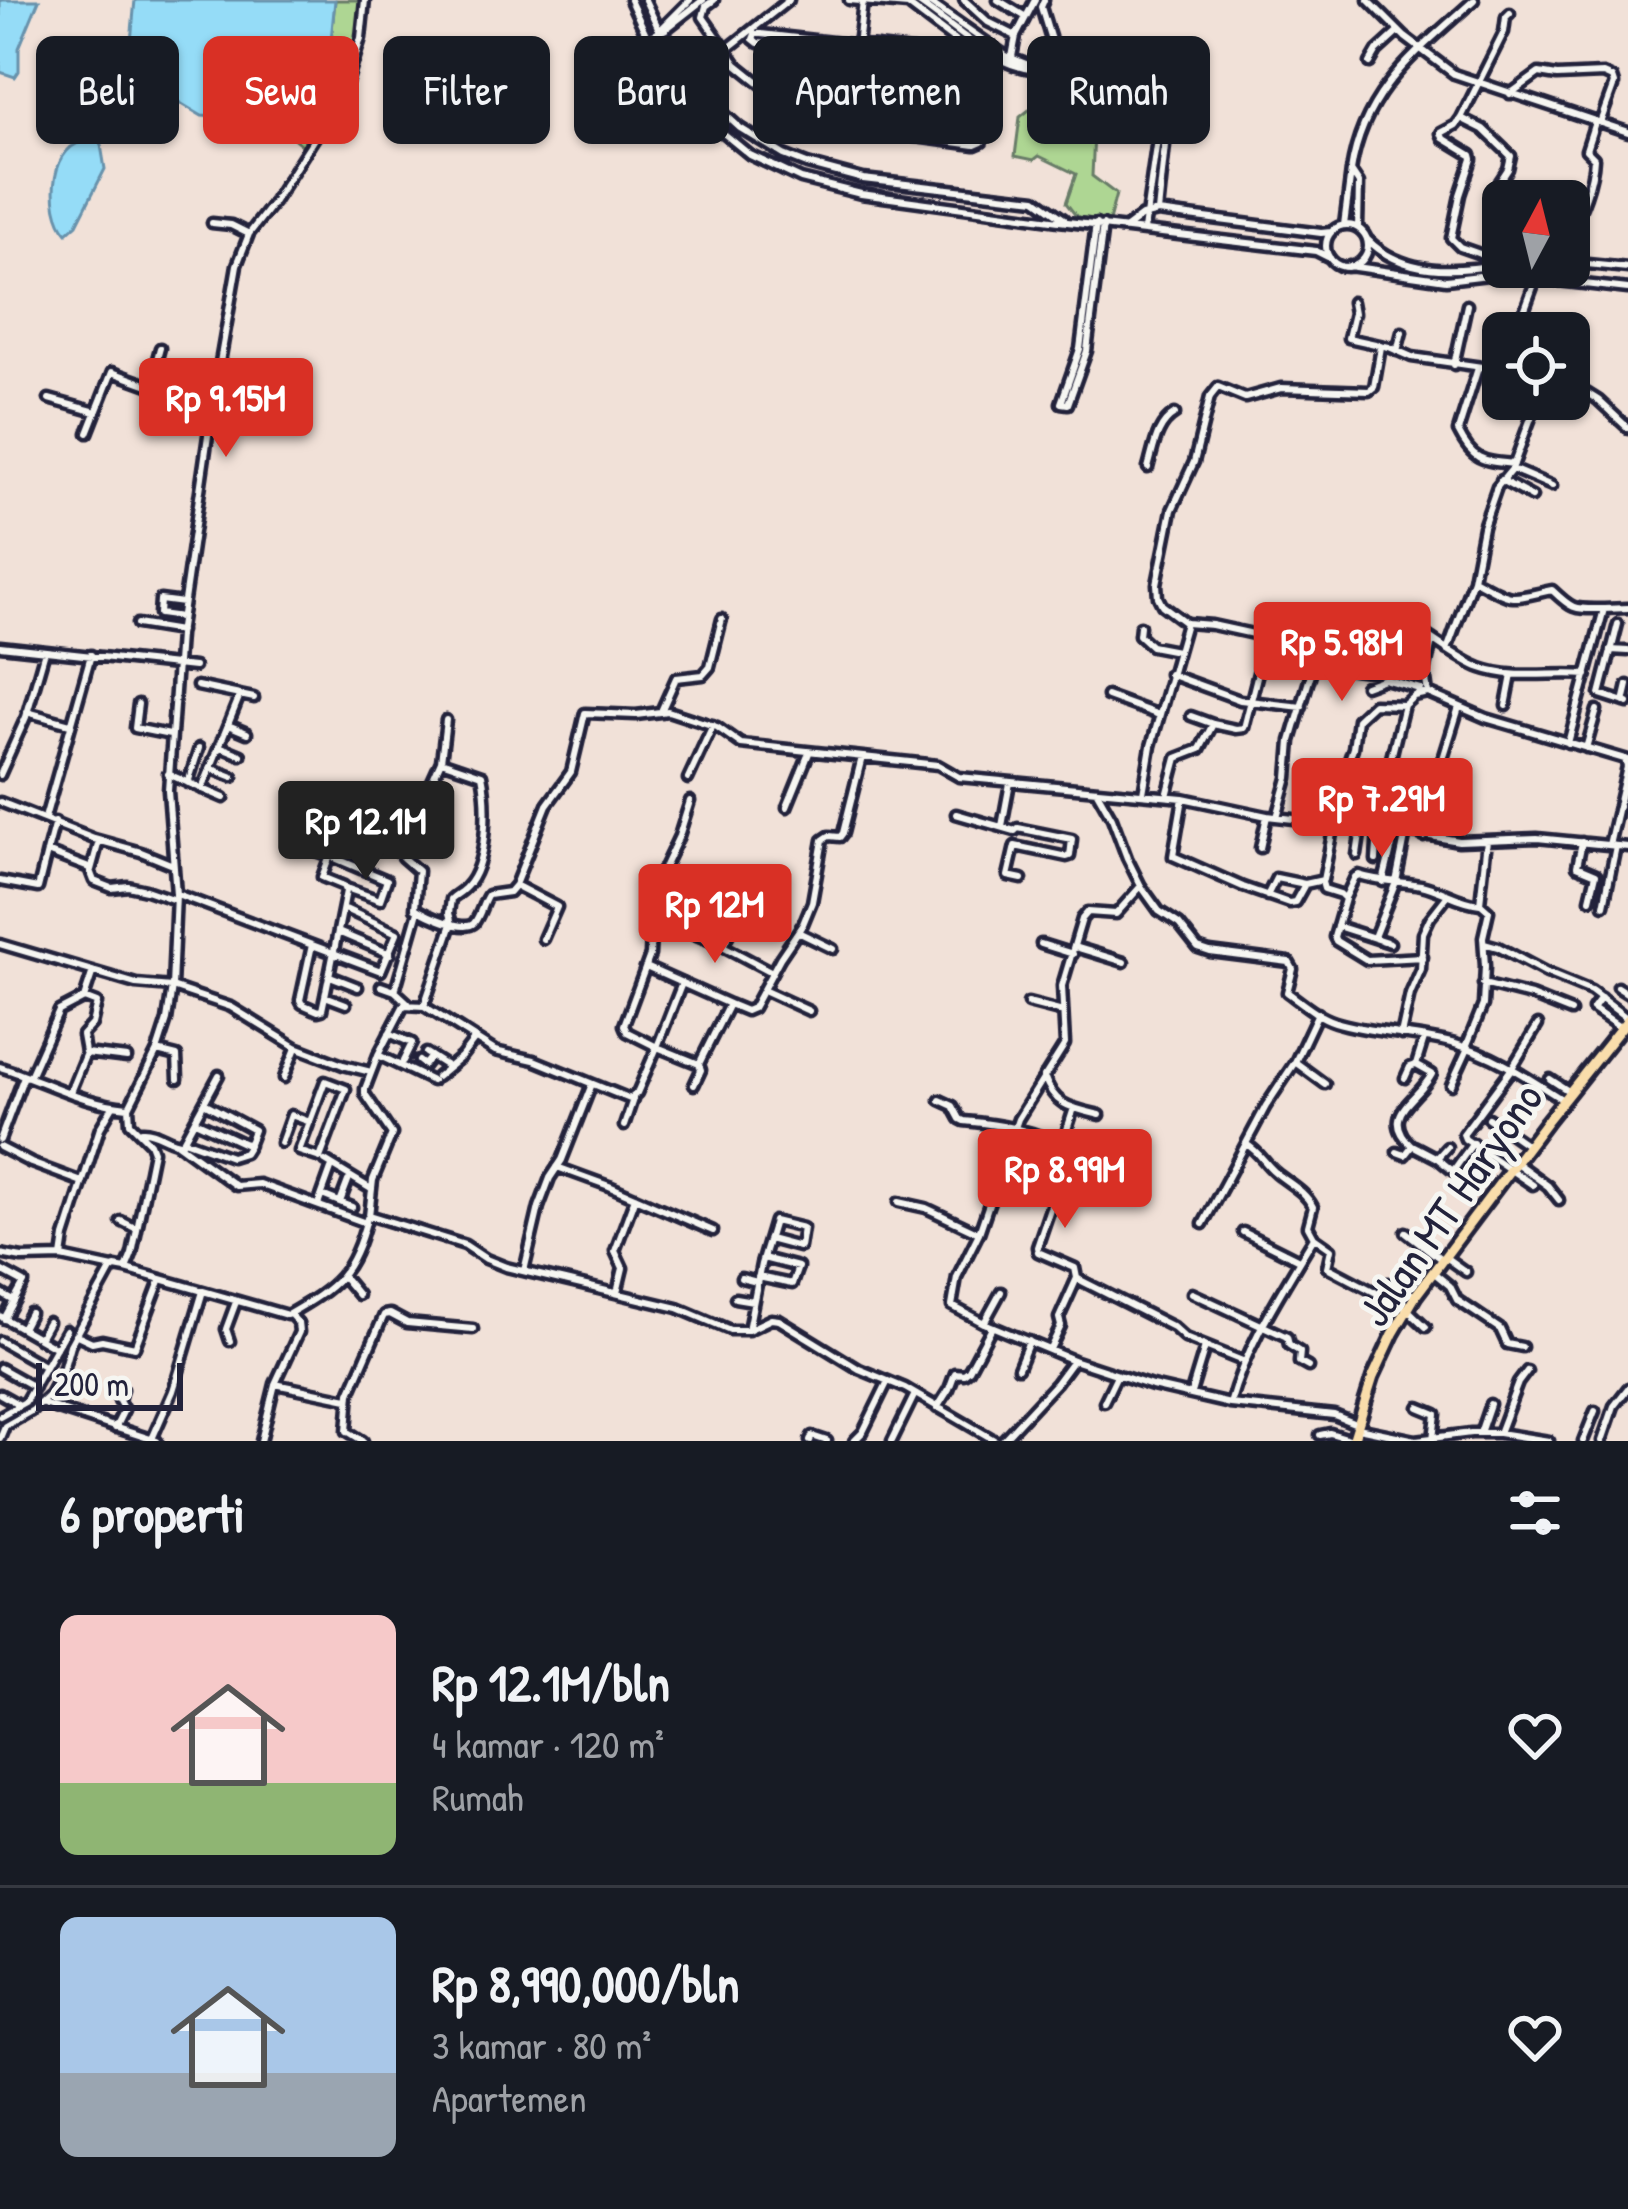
<!DOCTYPE html>
<html lang="id">
<head>
<meta charset="utf-8">
<style>
  body { margin:0; font-family:"Patrick Hand",sans-serif; background:#242831; color:#f1f3f6; height:100vh; display:flex; flex-direction:column; font-size:45px; white-space:nowrap }
  * { box-sizing:border-box; margin:0 }
  p { font-size:39px; color:#9ea1a6 }
  .icon { flex:none; width:66px; height:66px; fill:none; stroke:currentColor; stroke-width:2; stroke-linecap:round; stroke-linejoin:round }
  .map { position:relative; height:1441px; overflow:hidden }
  .drawer { display:flex; flex-direction:column; background:#171b24; flex:1 }
  .drawer>* { flex:none }
  .hud { position:absolute; left:36px; top:36px; width:1557px; height:108px; display:flex; gap:24px }
  .needle { width:78px; rotate:7deg }
  .controls { position:absolute; left:1482px; top:180px; display:grid; gap:24px }
  .controls a { display:grid; place-items:center; width:108px; height:108px; border-radius:18px; background:#171b24; box-shadow:0 3px 9px #0004; font-size:60px }
  .scale { position:absolute; left:36px; bottom:30px; width:147px; box-sizing:border-box; padding-left:12px; border:6px solid #22223b; border-top:0; font-size:33px; line-height:42px; white-space:nowrap; color:#22223b; -webkit-text-stroke:9px #f6f6f2; paint-order:stroke }
  .price { position:absolute; translate:-50% -102px; padding:0 27px; border-radius:12px; background:#d93025; color:#fff; font-size:39px; line-height:78px; filter:drop-shadow(0 3px 6px #0008) }
  .price::after { content:''; position:absolute; left:50%; top:72px; width:36px; height:27px; margin-left:-18px; background:inherit; clip-path:polygon(0 0,100% 0,50% 100%) }
  .price.on { background:#222; color:#fff }
  ul { padding:0; list-style:none }
  li { display:flex; align-items:center; gap:36px; height:300px; padding:0 60px }
  li+li { border-top:3px solid #363941 }
  li span { display:grid; place-items:center; flex:none; width:336px; height:240px; border-radius:18px; color:#555 }
  li>.icon { margin-inline-start:auto }
  span .icon { width:144px; height:144px; fill:#fffc; stroke-width:1 }
  li b { font-size:51px }
  h2 { display:flex; justify-content:space-between; align-items:center; height:144px; padding:0 60px; font-size:51px }
  .chip { padding:0 42px; border-radius:18px; background:#171b24; box-shadow:0 3px 9px #0004; font-size:42px; line-height:108px }
  .chip.on { background:#d93025; color:#fff }
  .map>svg:first-child { display:block }
  .green { fill:#aed693; stroke:#687c67; stroke-width:3 }
  .water { fill:#95dcf7; stroke:#6792ac; stroke-width:3 }
  .lines { fill:none; stroke-linecap:round; stroke-linejoin:round }
  .minor-casing { stroke:#22223b; stroke-width:15 }
  .major-casing { stroke:#22223b; stroke-width:18 }
  .minor { stroke:#f6f6f2; stroke-width:6 }
  .major { stroke:#f9ddab; stroke-width:9 }
  .labels { text-anchor:middle; stroke-width:10; stroke-linejoin:round; paint-order:stroke }
  .street-label { font-size:45px; fill:#22223b; stroke:#f6f6f2 }
</style>
</head>
<body>
<div class="map">
<svg width="1628" height="1441" viewBox="0 0 1628 1441">
  <rect width="100%" height="100%" fill="#f1e1d8"/>
  <filter id="ink" filterUnits="userSpaceOnUse"><feTurbulence type="fractalNoise" baseFrequency=".00833" numOctaves="2"/><feDisplacementMap in="SourceGraphic" scale="24" xChannelSelector="R" yChannelSelector="G"/><feConvolveMatrix kernelMatrix="1 2 1 2 8 2 1 2 1" color-interpolation-filters="sRGB"/></filter>
  <g filter="url(#ink)">
    <path class="green" d="M335,0H365V15L348,83L307,149L267,117L285,90L296,88L309,68L329,60Z
      M1048,108L1094,133L1092,176L1116,194L1109,221L1077,217L1066,203L1076,174L1039,156L1034,160L1015,156L1020,117L1029,110Z"/>
    <path class="water" d="M0,0H39L19,48V71L15,77L0,72Z
      M135,0H335L329,60L309,68L296,88L285,90L265,119L244,115L227,118L202,116L125,70L130,52Z
      M96,133H99L105,169L77,224L67,233C45,209 50,139 91,141Z"/>
    <g class="lines">
      <g class="minor-casing">
        <path id="minor" d="M630,0L666,77L694,109L750,155L801,179L861,194L1059,221L1316,251L1330,258
          M645,0L669,51L689,82L740,128L784,155L807,164L863,179L1036,199L1064,219
          M714,0L706,6L703,17L736,64L781,100L815,116L849,128L975,145L982,142L991,61L978,58L908,5L849,0
          M914,0C953,24 992,69 1041,70L1006,56L926,0
          M964,0L988,22L1016,36
          M998,0L1026,17
          M1044,0L1041,7L1054,50L1059,57L1080,62L1084,69
          M1368,0L1405,37L1454,74L1628,132
          M663,27L690,0
          M647,38L666,29L703,0
          M726,50L789,0
          M1012,57L1016,36L1035,0
          M974,58L761,34H755L753,39L758,43L991,72
          M1370,63L1377,51L1399,31
          M1042,70L1165,83L1144,230
          M1060,71L1073,67L1172,78L1158,212
          M764,84L987,111
          M1510,94L1539,73L1557,76L1603,74L1612,78L1614,84L1600,123
          M1461,118L1483,129L1511,156L1508,169L1495,189L1497,197L1503,203
          M849,128L863,1
          M1351,171C1363,90 1417,52 1474,0
          M212,223L231,225L249,234
          M1096,224L1080,349L1061,403L1068,404L1087,351L1103,225
          M1344,225L1351,171L1359,183L1358,228
          M1326 246a21 21 0 1 1 42 0a21 21 0 1 1-42 0Z
          M1126,228L1142,216L1158,212L1321,233L1331,232
          M1569,231C1582,212 1593,181 1594,158L1586,150L1595,122
          M1367,239C1403,276 1455,272 1503,264
          M1480,254L1460,247L1451,238L1460,195L1472,159L1471,155L1443,138L1441,133L1456,125L1461,118L1504,32L1506,17L1510,13
          M1349,266L1446,280L1522,271L1549,280L1628,289
          M1532,267L1554,273L1587,264L1628,268
          M1352,302L1354,313L1348,338L1389,347L1412,357L1503,370
          M1516,333L1537,276
          M1397,351L1402,332
          M1454,365L1467,305
          M1478,368L1458,431C1473,461 1482,461 1514,464
          M1569,382L1598,400L1628,428
          M150,385L160,348
          M49,399L96,412
          M88,433L112,372L212,408
          M1148,468C1154,448 1156,425 1175,414
          M1512,469L1552,486
          M1501,480L1532,497
          M1473,579C1516,602 1506,600 1552,590C1574,611 1574,609 1604,609
          M181,617L159,614L160,600L183,603
          M1186,623L1162,605L1158,597L1157,584L1172,510L1194,462L1210,397L1218,387L1245,398L1281,388L1369,391L1374,387L1381,347
          M1186,623L1212,625L1267,637L1330,666L1343,655L1361,618C1402,603 1442,654 1481,668C1514,680 1552,672 1587,675
          M137,624L180,631
          M1618,624L1600,694L1628,703
          M1140,626L1139,635L1151,646L1177,651
          M0,646L194,667
          M1447,650L1473,579L1483,527L1497,487L1512,469L1538,399
          M1611,650L1628,651
          M1330,666L1376,672
          M1169,674L1240,700L1302,707
          M197,686L254,698
          M1365,686L1384,679L1420,689L1418,693
          M1428,693L1486,718L1628,760
          M1107,696L1159,715
          M1624,702L1628,685
          M138,704L135,728L170,735
          M1506,706L1512,675
          M662,709L676,678L703,675L710,667L722,619
          M27,712L70,724
          M1191,716L1213,724
          M446,720L441,761L482,775C488,803 488,864 466,887C462,892 456,894 451,899L449,913L452,924L424,1006L495,1051L534,1060L630,1099L637,1093L657,1047L699,1064L729,1004L746,1011L753,1008L780,958L803,924L812,902L823,840L829,836L840,837L843,833L862,757
          M228,725L247,733
          M1568,743L1604,609L1628,608
          M219,746L241,755
          M1586,748L1597,710
          M441,761L415,819L402,857L418,871L415,908C426,915 464,933 474,923C480,916 483,902 488,895L509,892L515,885L547,805L571,772L585,713L636,715L668,711L717,727L741,744L938,765L959,777L1183,798L1267,816L1408,832L1459,841L1537,838L1628,847
          M210,768L233,777
          M1344,773L1367,781L1379,777L1391,758L1404,705
          M168,774L224,798
          M0,775L26,717L45,651
          M688,779L713,725
          M188,783L199,748
          M202,789L240,695
          M1096,790L1112,818L1127,858L1141,886L1159,911L1179,924L1198,948L1210,952L1289,962L1293,969L1287,992C1301,1002 1318,1017 1335,1022C1374,1034 1416,1033 1455,1044C1495,1055 1528,1078 1563,1100
          M1143,793L1151,746L1186,623
          M1167,796L1177,758L1200,749L1213,724L1236,729L1244,728L1267,637
          M1183,798L1173,856L1243,887L1289,903L1295,902L1305,884L1323,880L1334,824
          M1383,799L1413,800L1437,808
          M0,802L94,839L141,852L173,865
          M787,807L809,753
          M956,814L1015,831L1018,828L1072,839L1070,856L1067,857L1015,846L1008,876L1022,879
          M1277,817L1288,778L1291,741L1315,660
          M45,818L91,655
          M55,822L47,852L89,868L94,881L112,888L128,886L146,890L175,900
          M1328,822L1353,748L1357,719L1373,704L1404,705L1414,696L1428,693L1425,673L1432,641
          M1002,826L1010,783
          M1424,837L1427,824L1435,816L1442,762L1459,707
          M1582,842L1577,866L1596,874L1590,899
          M1609,845L1627,767L1625,759
          M1260,848L1267,816
          M311,849L330,856L322,877L344,886L346,891L325,996L322,1010L318,1011L302,1004L300,1000L312,945
          M1357,855L1361,828
          M330,856L387,880L380,900L346,888
          M1376,860L1378,829
          M91,870L99,841
          M0,881L38,888L47,852
          M1322,882L1324,889L1340,894L1345,899L1334,937L1336,941L1367,960L1423,957
          M1383,882L1392,845L1390,841L1392,831
          M515,885L557,907L543,939
          M1141,886L1116,914L1088,912L1082,919L1062,986L1065,1044L1018,1119L979,1233L957,1277L952,1306L984,1323L1073,1360L1152,1386L1230,1404L1334,1415L1359,1425
          M177,894L381,971L397,933L343,908
          M1267,896L1276,878L1305,884
          M1346,896L1355,877L1359,875C1380,882 1400,881 1421,885C1443,890 1458,902 1480,904
          M1604,905L1616,846
          M675,926L723,946L772,972
          M1337,926L1390,943
          M338,932L390,954
          M798,932L833,949
          M1374,937L1396,882L1406,832
          M1484,943L1498,947L1547,973L1591,991L1628,1019
          M0,944L136,984L172,987L231,1007L296,1047L343,1065L371,1072
          M1041,944L1073,954
          M723,946L748,895
          M1075,947L1124,962
          M646,967L729,1004
          M330,976L358,987
          M682,983L657,1047L627,1032L624,1025L650,955L652,912L662,872L679,836L690,801
          M1483,984L1531,996L1571,1012
          M381,986L395,991L408,1003
          M1617,987L1628,994
          M763,990L809,1011
          M395,991L418,911
          M325,996L346,1004
          M84,998L97,1003L92,1024L82,1035L85,1052
          M1601,998L1593,1009L1621,1028
          M1028,1003L1063,1012
          M389,1033L412,1043L403,1061
          M1401,1035L1410,994L1421,969L1423,933L1430,918L1448,895
          M1466,1047L1483,1005L1485,966L1483,937L1489,911L1480,903L1487,840
          M157,1051L177,1056L178,1079
          M426,1053L448,1067
          M378,1055L432,1081
          M419,1061L424,1065L431,1056
          M1295,1062L1325,1084
          M0,1067C42,1080 84,1104 128,1107
          M30,1076L59,1011L84,998L93,971
          M1044,1076C1054,1106 1071,1108 1100,1115
          M437,1077L461,1057L474,1040
          M284,1078L296,1048
          M1405,1078L1410,1067L1416,1065L1424,1039
          M1550,1079L1570,1092
          M325,1081L346,1089L320,1158L299,1151Z
          M694,1085L701,1070L699,1064
          M1451,1085L1468,1048
          M70,1092L86,1053L127,1058
          M940,1100L953,1106L960,1119L964,1121C997,1124 1039,1130 1066,1149V1162L1037,1247L1038,1252L1075,1268L1077,1278L1082,1281L1173,1327L1185,1338L1245,1362
          M1488,1118L1528,1146
          M195,1121L245,1144L249,1143L254,1130L204,1103
          M624,1126L633,1099
          M142,1131C157,1130 168,1143 182,1143L219,1075
          M0,1140L24,1076
          M184,1140L231,1157L244,1153L249,1145
          M177,1143L236,1186L259,1184L366,1223
          M281,1143L291,1115L310,1122
          M1062,1145L1074,1108
          M1414,1146L1437,1158L1453,1171L1473,1143
          M0,1147L31,1163L82,1182
          M1397,1152L1405,1155L1412,1146C1378,1114 1418,1101 1432,1074L1416,1065
          M1437,1158L1447,1147
          M325,1161L371,1189
          M1515,1162L1548,1186L1559,1200
          M557,1167L609,1186L713,1231
          M1533,1185L1465,1139L1463,1134L1512,1068L1538,1025
          M322,1195L352,1207
          M340,1202L348,1181
          M899,1202L926,1208L979,1233
          M318,1205L331,1169
          M369,1216L373,1180L392,1134L365,1094V1089L378,1055L404,1005L424,1006
          M121,1221L137,1229
          M1203,1224L1266,1106L1295,1062L1318,1013
          M1243,1232L1299,1260
          M1406,1232L1441,1259
          M1314,1237L1331,1249L1327,1267L1407,1309L1426,1327
          M769,1239L799,1247
          M0,1254L22,1258L62,1257L113,1268
          M62,1257L65,1237L100,1128L113,1106
          M1445,1257L1466,1272
          M126,1269L287,1315C336,1287 353,1274 367,1218L372,1216L465,1245L486,1259L506,1267L678,1308L730,1330H748L771,1319L779,1320L859,1369L905,1388L996,1441
          M0,1270L24,1283L4,1319
          M524,1271L539,1207L550,1178L562,1160L592,1084
          M1433,1272L1450,1286L1457,1300L1500,1329L1507,1344L1522,1347
          M343,1277L358,1295
          M758,1277L792,1284L798,1267L763,1258
          M741,1278L757,1282
          M1388,1283L1404,1292L1416,1295
          M0,1293L14,1301
          M617,1293L623,1268L615,1251L635,1197
          M1192,1293L1287,1337L1289,1345L1300,1352L1299,1362L1308,1367
          M735,1298L753,1301
          M0,1316L56,1348
          M984,1323L1001,1292
          M22,1328L30,1313
          M748,1330L761,1264L774,1221L803,1228L800,1247
          M75,1334L92,1342L102,1340L135,1347L160,1281
          M39,1338L48,1322
          M0,1341L44,1366
          M230,1341L226,1329L236,1302
          M1050,1349L1061,1326L1059,1318L1077,1278
          M0,1368L34,1387
          M1018,1368L1029,1341
          M275,1384L348,1399
          M1191,1393L1205,1347
          M0,1394L18,1404
          M1104,1402L1117,1375
          M43,1404L157,1441
          M1230,1404C1247,1343 1282,1291 1314,1237L1308,1226L1313,1207C1304,1190 1289,1184 1275,1172C1264,1163 1260,1152 1246,1144
          M1419,1407L1436,1414L1433,1439
          M937,1408L949,1389L955,1373L964,1374L969,1370L992,1327
          M0,1416L25,1402L66,1330
          M115,1428L124,1410L119,1401L122,1389
          M1358,1428L1416,1440L1471,1433H1499L1549,1441
          M1480,1433L1490,1404
          M1499,1433L1518,1383L1527,1371
          M1320,1435L1330,1433L1353,1440
          M0,1438L5,1426L33,1410L50,1394L63,1370L70,1345L111,1270L115,1267L126,1269L132,1254L153,1151L150,1143L130,1123L129,1107L157,1051L167,1020L172,987L176,894L168,791L179,635L212,408L237,265L249,234L273,203L345,90L361,38L365,0
          M152,1439L173,1391L203,1291
          M261,1441L275,1384L299,1332L298,1323L290,1314
          M363,1441L347,1431L350,1393L384,1315L390,1314L407,1323L473,1329
          M810,1441L812,1436L827,1441
          M854,1441L863,1432L888,1381
          M892,1441L915,1394
          M1002,1441L1056,1383L1073,1360
          M1583,1441L1595,1411
          M1602,1441L1614,1406L1628,1388"/>
      </g>
      <g class="major-casing">
        <path id="major" d="M1353,1441L1373,1377L1393,1334L1416,1295L1546,1122L1628,1019"/>
      </g>
      <use href="#minor" class="minor"/>
      <use href="#major" class="major"/>
    </g>
  </g>
  <g class="labels">
    <g class="street-label">
      <text transform="translate(1450 1204) rotate(-55)" y="16">Jalan MT Haryono</text>
    </g>
  </g>
</svg>
<div class="controls">
<a><svg class="needle" viewBox="-14 -14 28 28"><path d="M0-13l5 13h-10z" fill="#e53935"/><path d="M0 13l5-13h-10z" fill="#9ea1a6"/></svg></a>
<a><svg class="icon" aria-label="locate" viewBox="0 0 24 24"><circle cx="12" cy="12" r="6"/><path d="M12 2v4M12 18v4M2 12h4M18 12h4"/></svg></a>
</div>
<div class="scale">200 m</div>
<b class="price" style="left:226px;top:460px">Rp 9.15M</b>
<b class="price" style="left:1342px;top:704px">Rp 5.98M</b>
<b class="price" style="left:1382px;top:860px">Rp 7.29M</b>
<b class="price on" style="left:366px;top:883px">Rp 12.1M</b>
<b class="price" style="left:715px;top:966px">Rp 12M</b>
<b class="price" style="left:1065px;top:1231px">Rp 8.99M</b>
<div class="hud">
<a class="chip">Beli</a>
<a class="chip on">Sewa</a>
<a class="chip">Filter</a>
<a class="chip">Baru</a>
<a class="chip">Apartemen</a>
<a class="chip">Rumah</a>
</div>
</div>
<section class="drawer">
<h2>6 properti<svg class="icon" aria-label="filters" viewBox="0 0 24 24"><path d="M4 7h16M4 17h16"/><circle cx="9" cy="7" r="2"/><circle cx="15" cy="17" r="2"/></svg></h2>
<ul>
<li><span style="background:linear-gradient(#f6c9c9 70%,#8fb573 0)"><svg class="icon" aria-label="home" viewBox="0 0 24 24"><path d="M3 11l9-7 9 7M6 9v11h12V9"/></svg></span><div><b>Rp 12.1M/bln</b><p>4 kamar · 120 m²</p><p>Rumah</p></div><svg class="icon" aria-label="heart" viewBox="0 0 24 24"><path d="M12 20l-8-8c-3-5 5-10 8-4 3-6 11-1 8 4z"/></svg></li>
<li><span style="background:linear-gradient(#a9c7e8 65%,#9aa5b1 0)"><svg class="icon" aria-label="home" viewBox="0 0 24 24"><path d="M3 11l9-7 9 7M6 9v11h12V9"/></svg></span><div><b>Rp 8,990,000/bln</b><p>3 kamar · 80 m²</p><p>Apartemen</p></div><svg class="icon" aria-label="heart" viewBox="0 0 24 24"><path d="M12 20l-8-8c-3-5 5-10 8-4 3-6 11-1 8 4z"/></svg></li>
</ul>
</section>
</body>
</html>
